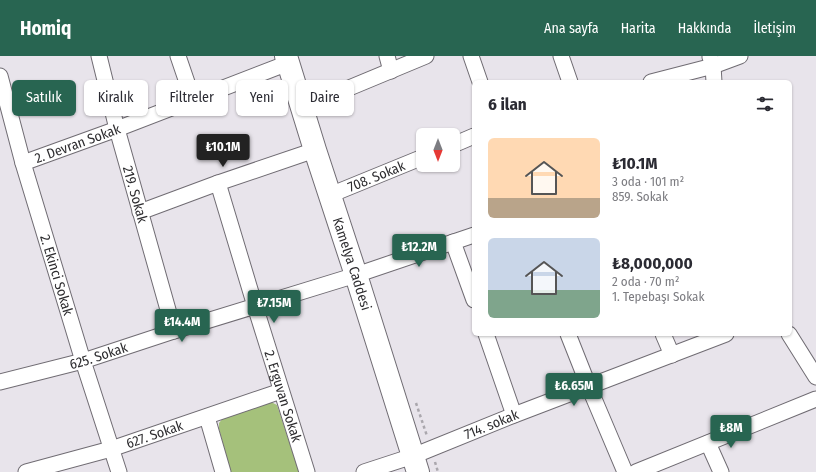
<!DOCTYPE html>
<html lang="tr">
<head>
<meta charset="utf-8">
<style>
  body { margin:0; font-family:"Fira Sans Condensed",sans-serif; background:#f7f7f7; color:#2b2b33; height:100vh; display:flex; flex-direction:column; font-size:15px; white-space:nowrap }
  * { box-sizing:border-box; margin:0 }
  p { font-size:13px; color:#7c7c81 }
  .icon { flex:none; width:22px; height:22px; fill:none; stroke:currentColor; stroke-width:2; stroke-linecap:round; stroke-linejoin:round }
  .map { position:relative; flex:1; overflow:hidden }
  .side { position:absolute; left:472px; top:24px; width:320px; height:256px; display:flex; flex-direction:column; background:#fff; border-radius:6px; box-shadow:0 1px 3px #0004 }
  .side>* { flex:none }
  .top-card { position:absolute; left:12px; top:24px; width:380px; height:36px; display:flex; gap:8px }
  .needle { width:26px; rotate:180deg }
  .fabs { position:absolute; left:416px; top:72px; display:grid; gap:8px }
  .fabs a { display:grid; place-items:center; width:44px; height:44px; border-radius:6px; background:#fff; box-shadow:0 1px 3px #0004; font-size:20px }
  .price { position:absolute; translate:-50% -34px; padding:0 9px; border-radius:4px; background:#286551; color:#fff; font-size:13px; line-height:26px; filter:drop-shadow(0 1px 2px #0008) }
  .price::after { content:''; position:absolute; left:50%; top:24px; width:12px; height:9px; margin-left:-6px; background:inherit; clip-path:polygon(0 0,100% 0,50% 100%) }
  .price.on { background:#222; color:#fff }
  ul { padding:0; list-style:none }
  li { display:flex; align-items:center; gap:12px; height:100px; padding:0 16px }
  li span { display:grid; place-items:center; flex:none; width:112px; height:80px; border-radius:6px; color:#555 }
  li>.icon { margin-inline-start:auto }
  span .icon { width:48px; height:48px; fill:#fffc; stroke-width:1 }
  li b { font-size:17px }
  h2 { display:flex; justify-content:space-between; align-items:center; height:48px; padding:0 16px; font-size:17px }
  .pill { padding:0 14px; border-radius:6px; background:#fff; box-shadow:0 1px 3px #0004; font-size:14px; line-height:36px }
  .pill.on { background:#286551; color:#fff }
  header { display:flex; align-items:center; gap:24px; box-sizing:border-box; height:56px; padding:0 20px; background:#286551; color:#fff }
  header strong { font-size:19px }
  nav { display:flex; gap:22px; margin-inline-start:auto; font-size:14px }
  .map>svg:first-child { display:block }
  .green { fill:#a5c17b }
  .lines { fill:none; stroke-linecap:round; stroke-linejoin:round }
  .minor-casing { stroke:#706c73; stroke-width:17 }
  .secondary-casing { stroke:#706c73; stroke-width:24 }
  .path { stroke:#aaa7ad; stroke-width:2.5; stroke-dasharray:3 3; stroke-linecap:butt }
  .minor { stroke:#fff; stroke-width:15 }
  .secondary { stroke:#fff; stroke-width:22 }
  .labels { text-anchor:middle; stroke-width:3; stroke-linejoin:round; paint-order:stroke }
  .street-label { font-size:14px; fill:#2d2c2f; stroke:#e8e4eb }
</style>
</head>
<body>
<header>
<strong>Homiq</strong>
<nav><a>Ana sayfa</a><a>Harita</a><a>Hakkında</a><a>İletişim</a></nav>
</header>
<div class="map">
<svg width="816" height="416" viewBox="0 0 816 416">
  <rect width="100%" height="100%" fill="#e8e4eb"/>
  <path class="green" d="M271,346L277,349L299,416H231L219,373V367L223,362Z"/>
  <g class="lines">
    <g class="minor-casing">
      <g id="minor">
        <path id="s1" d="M99,0L117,73L174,275"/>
        <path d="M178,0L193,44"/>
        <path d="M387,0L391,15"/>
        <path d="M471,0L480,26"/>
        <path d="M561,0L570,26"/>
        <path d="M710,1L713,10L714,26"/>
        <path id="s2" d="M0,20L23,107L83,305L119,416"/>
        <path d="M651,26L713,10L740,0"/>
        <path d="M301,52L426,0"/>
        <path d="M453,89L474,80"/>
        <path id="s3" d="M23,107L117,73L288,7"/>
        <path id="s4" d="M218,127L255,250L307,416"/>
        <path id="s5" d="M330,139L423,101"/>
        <path d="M140,156L218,127L315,94"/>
        <path d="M453,186L474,244"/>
        <path d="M486,278L514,359"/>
        <path d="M568,278L589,331L625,416"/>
        <path d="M663,278L672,299"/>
        <path d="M789,278L816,321"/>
        <path id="s6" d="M0,326L83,305L174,275L356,219L474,179"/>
        <path d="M207,361L223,416"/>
        <path d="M708,387L721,416"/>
        <path id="s7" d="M26,416L111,393L281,335"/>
        <path id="s8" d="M364,416L413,400L514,359L726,278"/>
        <path d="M636,416L816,343"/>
      </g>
    </g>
    <g class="secondary-casing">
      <g id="secondary">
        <path id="s9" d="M286,0L315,94L356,219L418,416"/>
      </g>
    </g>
    <path class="path" d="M416,347L427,380
      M435,406L438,416"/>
    <use href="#minor" class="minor"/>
    <use href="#secondary" class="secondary"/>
  </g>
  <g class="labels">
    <g class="street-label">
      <text dy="5" stroke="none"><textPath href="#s3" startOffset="58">2. Devran Sokak</textPath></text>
      <text dy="5" stroke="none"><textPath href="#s5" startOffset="50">708. Sokak</textPath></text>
      <text dy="5" stroke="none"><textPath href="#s1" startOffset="143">219. Sokak</textPath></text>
      <text dy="5" stroke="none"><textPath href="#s9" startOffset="218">Kamelya Caddesi</textPath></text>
      <text dy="5" stroke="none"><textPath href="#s2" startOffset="207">2. Ekinci Sokak</textPath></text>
      <text dy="5" stroke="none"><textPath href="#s6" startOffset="102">625. Sokak</textPath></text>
      <text dy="5" stroke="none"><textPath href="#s4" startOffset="223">2. Erguvan Sokak</textPath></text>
      <text dy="5" stroke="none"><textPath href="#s8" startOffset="136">714. sokak</textPath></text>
      <text dy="5" stroke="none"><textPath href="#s7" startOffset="134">627. Sokak</textPath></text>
    </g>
  </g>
</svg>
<div class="fabs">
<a><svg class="needle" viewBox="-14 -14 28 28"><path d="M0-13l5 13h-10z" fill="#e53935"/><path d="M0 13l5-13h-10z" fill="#7c7c81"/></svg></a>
</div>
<b class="price on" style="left:223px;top:112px">₺10.1M</b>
<b class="price" style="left:419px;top:212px">₺12.2M</b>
<b class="price" style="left:274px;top:268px">₺7.15M</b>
<b class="price" style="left:182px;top:287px">₺14.4M</b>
<b class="price" style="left:574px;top:351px">₺6.65M</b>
<b class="price" style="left:731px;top:393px">₺8M</b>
<div class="top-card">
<a class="pill on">Satılık</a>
<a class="pill">Kiralık</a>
<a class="pill">Filtreler</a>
<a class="pill">Yeni</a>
<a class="pill">Daire</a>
</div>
<section class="side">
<h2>6 ilan<svg class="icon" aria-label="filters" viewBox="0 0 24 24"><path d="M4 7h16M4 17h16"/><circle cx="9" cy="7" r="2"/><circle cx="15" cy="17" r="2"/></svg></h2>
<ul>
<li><span style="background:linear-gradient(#ffd9b3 75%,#b9a48a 0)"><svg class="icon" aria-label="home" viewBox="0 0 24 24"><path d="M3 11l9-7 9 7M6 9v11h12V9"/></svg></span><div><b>₺10.1M</b><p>3 oda · 101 m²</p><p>859. Sokak</p></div></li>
<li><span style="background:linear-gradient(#c9d6e8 65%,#7fa58c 0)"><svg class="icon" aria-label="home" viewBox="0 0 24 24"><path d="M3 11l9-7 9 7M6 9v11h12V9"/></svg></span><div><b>₺8,000,000</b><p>2 oda · 70 m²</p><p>1. Tepebaşı Sokak</p></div></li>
</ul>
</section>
</div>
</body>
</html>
